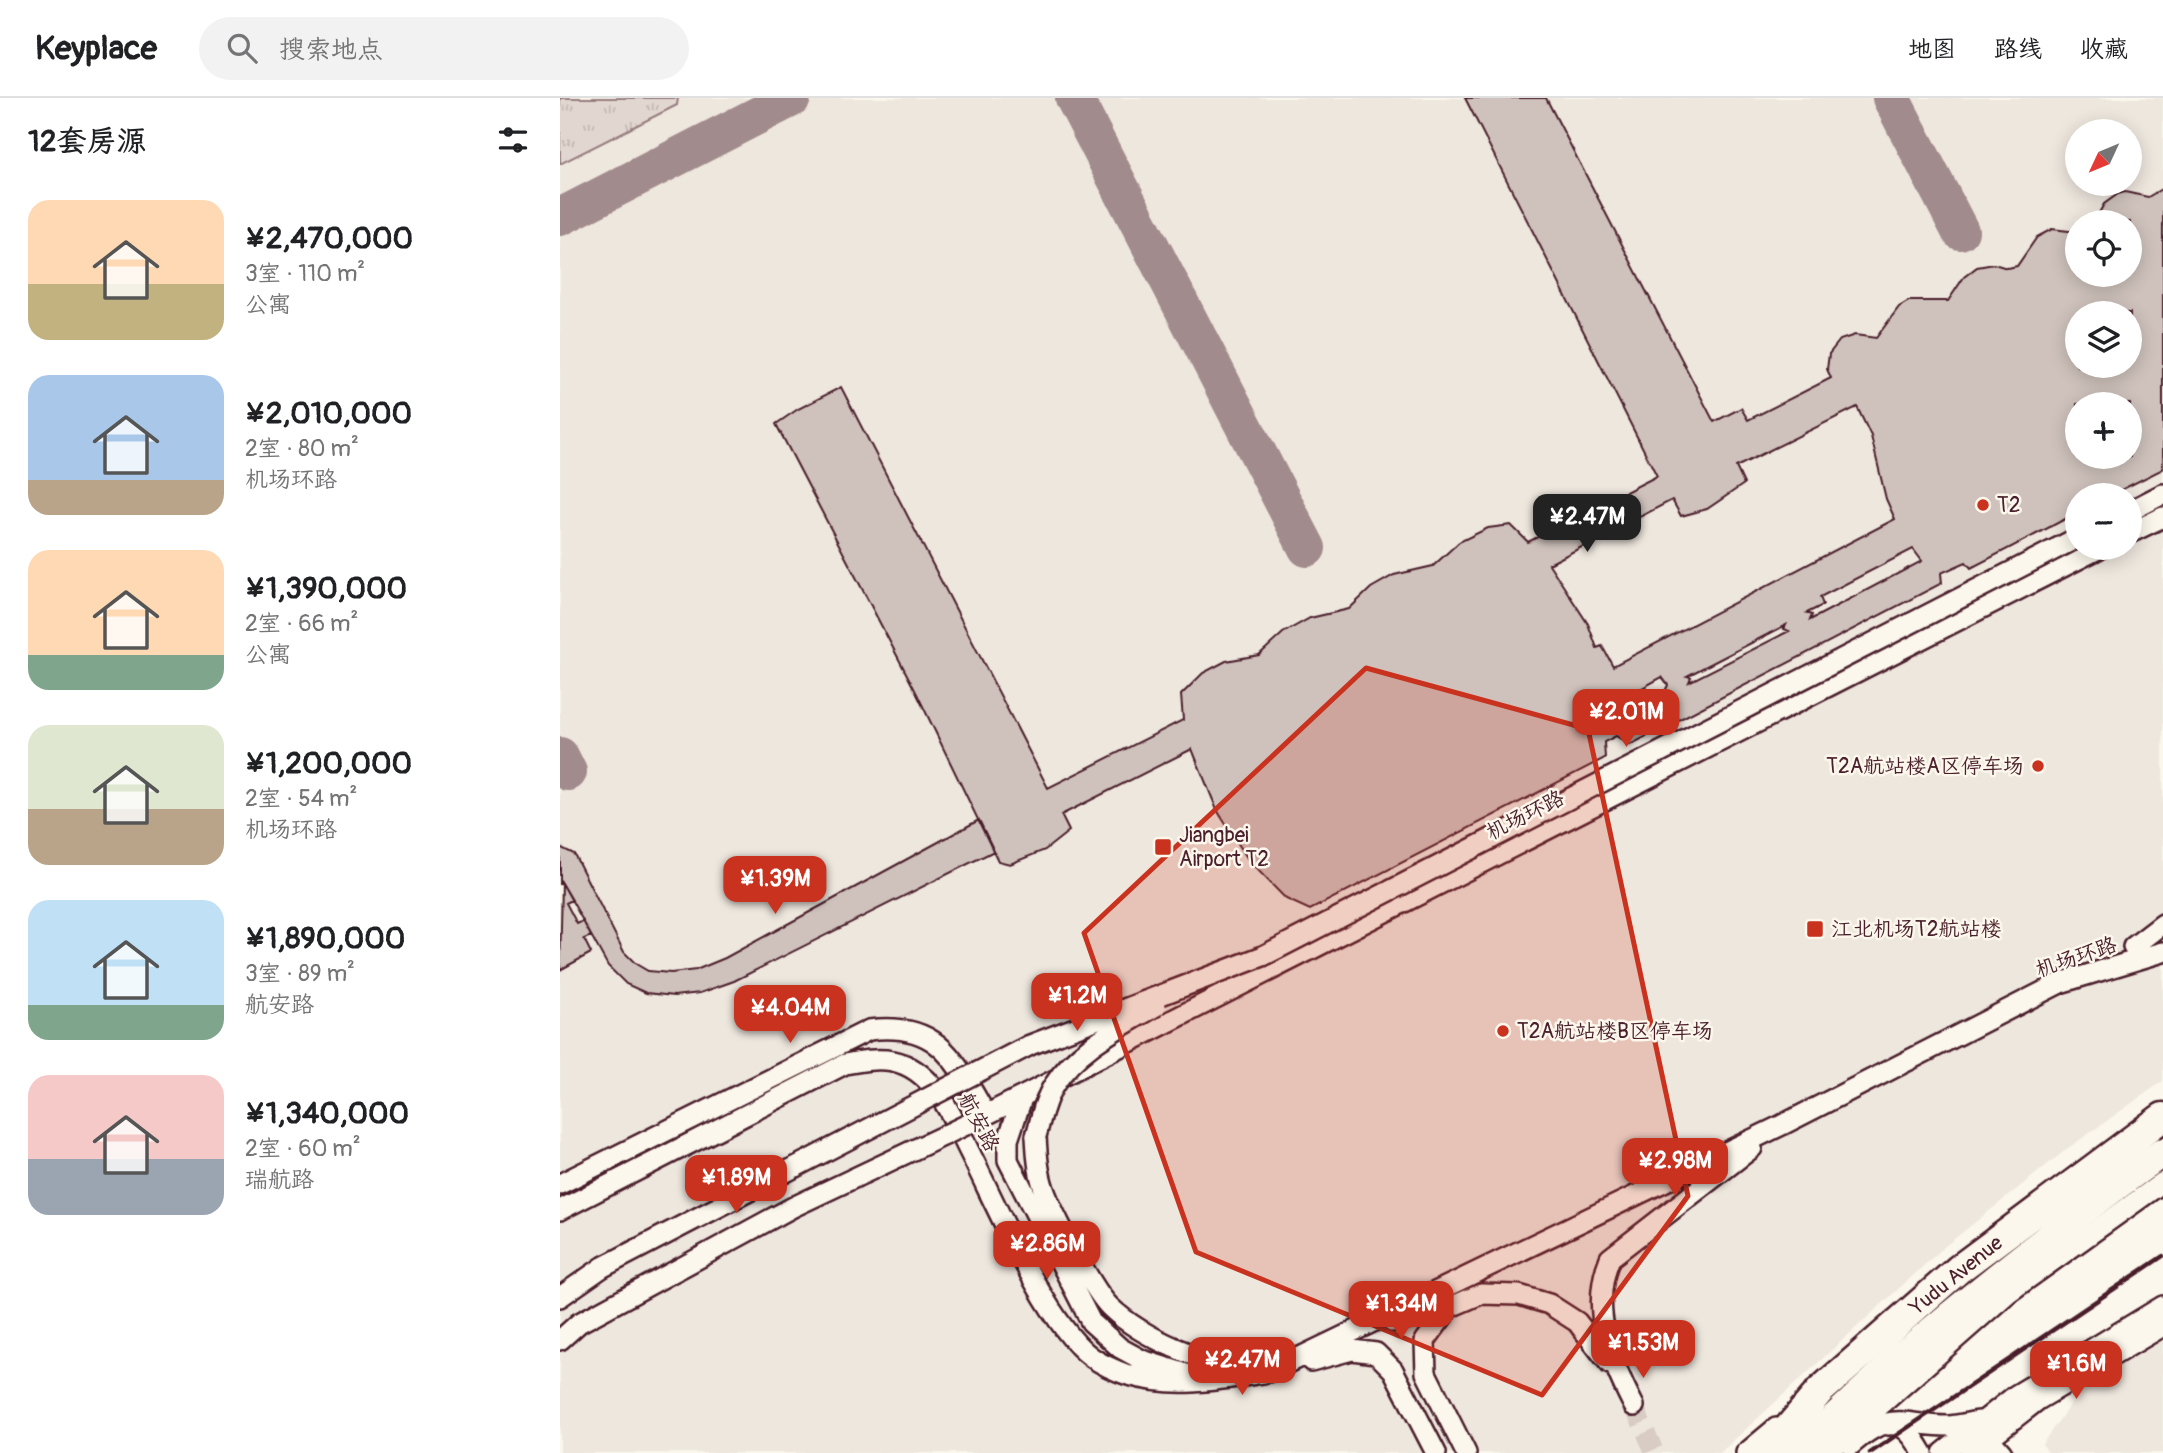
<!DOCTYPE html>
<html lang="zh">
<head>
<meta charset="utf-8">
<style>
  body { margin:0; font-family:Pangolin,"LXGW WenKai TC",sans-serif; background:#f2f2f2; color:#202124; height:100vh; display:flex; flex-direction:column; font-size:26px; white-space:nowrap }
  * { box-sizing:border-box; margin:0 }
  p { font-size:23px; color:#757577 }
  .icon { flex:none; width:38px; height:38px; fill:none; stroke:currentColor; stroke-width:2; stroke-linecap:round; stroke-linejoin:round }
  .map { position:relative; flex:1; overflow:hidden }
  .side { display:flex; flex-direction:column; background:#fff; width:560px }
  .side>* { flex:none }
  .needle { width:46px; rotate:226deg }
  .controls { position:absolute; left:1505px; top:21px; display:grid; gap:14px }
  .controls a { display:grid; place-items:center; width:77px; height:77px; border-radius:50%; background:#fff; box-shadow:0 4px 18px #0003; font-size:35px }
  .price { position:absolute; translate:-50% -60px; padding:0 16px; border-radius:14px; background:#c8321e; color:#fff; font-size:23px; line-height:46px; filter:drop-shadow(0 2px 4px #0008) }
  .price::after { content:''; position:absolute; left:50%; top:42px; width:21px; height:16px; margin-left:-10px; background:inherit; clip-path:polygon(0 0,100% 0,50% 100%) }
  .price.selected { background:#222; color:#fff }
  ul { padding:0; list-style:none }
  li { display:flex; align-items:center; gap:21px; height:175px; padding:0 28px }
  li span { display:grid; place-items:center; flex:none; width:196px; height:140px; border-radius:21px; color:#555 }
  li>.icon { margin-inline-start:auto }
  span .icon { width:84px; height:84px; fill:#fffc; stroke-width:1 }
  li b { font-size:30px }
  h2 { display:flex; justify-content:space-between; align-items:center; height:84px; padding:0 28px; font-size:30px }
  header { display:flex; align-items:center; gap:42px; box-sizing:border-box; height:98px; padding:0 35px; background:#fff; border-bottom:2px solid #e0e0e0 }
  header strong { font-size:33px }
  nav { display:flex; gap:38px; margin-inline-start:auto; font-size:24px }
  .search { width:490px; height:63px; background:#f2f2f2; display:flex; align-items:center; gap:18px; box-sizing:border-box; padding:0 24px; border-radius:38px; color:#757577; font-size:26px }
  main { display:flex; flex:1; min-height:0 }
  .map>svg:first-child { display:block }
  .built { fill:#eee7de; fill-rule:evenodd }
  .grass { fill:url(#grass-tufts); stroke:#967b7e; stroke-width:2 }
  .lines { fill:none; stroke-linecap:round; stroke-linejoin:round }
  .taxiway { stroke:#a28b8c; stroke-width:38 }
  .building { fill:#cfc2bc; stroke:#4a1f2b; stroke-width:2; fill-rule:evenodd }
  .minor-tunnel { stroke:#d8ccc5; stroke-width:19; stroke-dasharray:19 10; stroke-linecap:butt }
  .minor-casing { stroke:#4a1f2b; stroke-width:24 }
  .highway-casing { stroke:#4a1f2b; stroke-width:33 }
  .minor { stroke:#fbf7ec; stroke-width:19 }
  .highway { stroke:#fbf7ec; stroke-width:28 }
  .rail { stroke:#4a1f2b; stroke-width:4.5 }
  .minor-bridge-casing { stroke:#4a1f2b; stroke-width:24; stroke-linecap:butt }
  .minor-bridge { stroke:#fbf7ec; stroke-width:19 }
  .marked { fill:#c8321e; fill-opacity:0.2; stroke:#c8321e; stroke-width:5; stroke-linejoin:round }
  .poi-dot { fill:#c8321e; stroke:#fbf7ec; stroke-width:2.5 }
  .labels { text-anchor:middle; stroke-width:5; stroke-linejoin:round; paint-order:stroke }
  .poi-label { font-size:21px; fill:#4a1f2b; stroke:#fbf7ec; text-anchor:start }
  .street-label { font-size:21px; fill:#4a1f2b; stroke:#fbf7ec }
</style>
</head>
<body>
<header>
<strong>Keyplace</strong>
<div class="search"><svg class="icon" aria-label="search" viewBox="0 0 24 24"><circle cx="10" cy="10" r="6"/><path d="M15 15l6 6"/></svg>搜索地点</div>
<nav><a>地图</a><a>路线</a><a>收藏</a></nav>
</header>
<main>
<section class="side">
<h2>12套房源<svg class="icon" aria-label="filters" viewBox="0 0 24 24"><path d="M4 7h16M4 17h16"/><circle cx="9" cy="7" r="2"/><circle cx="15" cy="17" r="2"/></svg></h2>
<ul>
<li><span style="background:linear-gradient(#ffd9b3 60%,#c2b280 0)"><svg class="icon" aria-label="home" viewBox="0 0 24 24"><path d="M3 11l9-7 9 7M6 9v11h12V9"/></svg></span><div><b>¥2,470,000</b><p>3室 · 110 m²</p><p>公寓</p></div></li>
<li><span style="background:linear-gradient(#a9c7e8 75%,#b9a48a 0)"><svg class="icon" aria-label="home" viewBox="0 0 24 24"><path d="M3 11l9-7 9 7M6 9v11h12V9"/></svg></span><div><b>¥2,010,000</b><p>2室 · 80 m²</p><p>机场环路</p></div></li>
<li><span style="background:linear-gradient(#ffd9b3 75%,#7fa58c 0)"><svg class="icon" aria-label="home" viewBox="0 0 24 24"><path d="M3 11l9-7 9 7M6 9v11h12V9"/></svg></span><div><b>¥1,390,000</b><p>2室 · 66 m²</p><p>公寓</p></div></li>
<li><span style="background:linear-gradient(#dfe7d0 60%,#b9a48a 0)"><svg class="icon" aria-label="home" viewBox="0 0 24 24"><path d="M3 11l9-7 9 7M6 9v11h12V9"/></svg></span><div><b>¥1,200,000</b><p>2室 · 54 m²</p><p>机场环路</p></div></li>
<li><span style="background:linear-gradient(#bfe0f5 75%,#7fa58c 0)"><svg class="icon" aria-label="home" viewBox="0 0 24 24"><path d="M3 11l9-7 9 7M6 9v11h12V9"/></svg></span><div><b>¥1,890,000</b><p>3室 · 89 m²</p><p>航安路</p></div></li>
<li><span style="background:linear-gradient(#f6c9c9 60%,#9aa5b1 0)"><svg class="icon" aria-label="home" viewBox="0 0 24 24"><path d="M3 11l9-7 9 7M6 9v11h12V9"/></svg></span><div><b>¥1,340,000</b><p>2室 · 60 m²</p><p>瑞航路</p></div></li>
</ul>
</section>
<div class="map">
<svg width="1603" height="1355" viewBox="0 0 1603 1355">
  <defs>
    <pattern id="grass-tufts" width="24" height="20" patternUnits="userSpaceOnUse" patternTransform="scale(1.75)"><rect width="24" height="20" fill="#e2d7d0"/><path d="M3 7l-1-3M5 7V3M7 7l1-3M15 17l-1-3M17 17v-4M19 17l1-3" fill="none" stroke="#c3b8b3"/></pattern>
  </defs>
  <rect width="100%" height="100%" fill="#fbf7ec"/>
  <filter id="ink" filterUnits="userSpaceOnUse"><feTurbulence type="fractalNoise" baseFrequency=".0143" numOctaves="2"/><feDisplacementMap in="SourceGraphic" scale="14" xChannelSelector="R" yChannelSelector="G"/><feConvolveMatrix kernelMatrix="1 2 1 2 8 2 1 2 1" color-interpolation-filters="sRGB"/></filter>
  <g filter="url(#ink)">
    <path class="built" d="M0,0H1603V983L1507,1051L1384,1149L1160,1355H0ZM1517,33H1570V86H1517ZM1517,124H1570V177H1517ZM1517,215H1570V268H1517ZM1517,306H1570V359H1517ZM1517,397H1570V450H1517Z
      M1603,1241V1355H1489L1482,1346L1522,1290Z"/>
    <path class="grass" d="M0,0H118L117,7L0,66Z"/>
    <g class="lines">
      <path class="taxiway" d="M514,0L747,450
        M1331,0L1400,133
        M0,119L232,0
        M0,658L8,674"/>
    </g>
    <path class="building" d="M905,0H986L1154,324L1181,310L1188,322L1271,280L1267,271L1269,256L1280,242L1295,237L1316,240L1339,209L1349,203H1388L1404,179L1417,169L1434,166L1447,170L1457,168L1477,139L1492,131L1517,134V177H1570V124H1534L1544,106L1558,96L1565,94L1588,99L1603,90V371L1551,397H1517V415L1411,470L1406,464L1381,475L1382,485L1070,647L1056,638L1044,644L1045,660L750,812L726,801L689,763L657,712L632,651L501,717L509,733L485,752L450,766L438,763L356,594L216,326L238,311L281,289L488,690L623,622L621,597L643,575L666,563L699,557L723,535L750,520L789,511L811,490L834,477L873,468L899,444L928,430L951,427L968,444L1097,378ZM1517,215H1570V268H1517ZM1517,306H1570V359H1517ZM1297,309L1311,338L1326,401L1335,421L1053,568L1042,548L1037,550L1028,526L989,466L1112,402L1121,418L1147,411L1184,386L1176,369ZM1353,451L1362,463L1250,522L1252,517L1247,515L1263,507L1260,499ZM1226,527L1224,531L1229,533L1129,584L1131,579L1127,578ZM1102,579L1108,587L1105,593L1109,595L1057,621L1053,606Z
      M419,722L434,753L174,883L140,895L114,898L86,895L66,886L48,868L2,785L0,786V749L14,756L64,854L76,866L88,873L111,875L136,872L165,860Z
      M2,785L12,802L6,805L17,826L23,823L31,838L24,841L31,855L0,872Z"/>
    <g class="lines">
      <path class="minor-tunnel" d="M1074,1308L1095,1355"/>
      <g class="minor-casing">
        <path id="minor" d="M1570,413L1603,396
          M1570,435L1603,419
          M1573,849L1603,826
          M462,1000L448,1042V1062L531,1224L560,1250L582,1262L642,1281
          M410,1025L1540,450
          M476,1038C477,1056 478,1074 484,1091C492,1114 533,1193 550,1209C583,1241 646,1266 691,1272
          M0,1086L309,932C380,923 395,963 426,1017
          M0,1112L285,966C301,963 317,960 333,963C375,972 392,1019 409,1053C435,1104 486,1225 530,1258C539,1265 556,1273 568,1277C616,1291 660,1282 709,1274L1222,1027L1500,885L1603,854
          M0,1199L43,1169
          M892,1206L865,1243L866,1275L906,1355
          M832,1224L888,1210L921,1196L959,1197L989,1206L1017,1224L1050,1266
          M0,1242L19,1225L233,1109L385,1037
          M751,1263L792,1252L816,1255L833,1272L876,1355
          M1074,1308C1050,1262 1029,1210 1050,1160L1192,1050
          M1328,1327C1346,1325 1355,1341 1363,1355
          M1428,1339L1442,1355
          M1291,1347C1333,1310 1342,1328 1388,1328C1398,1328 1410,1324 1420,1323
          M1186,1355L1216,1330
          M1266,1355L1448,1195L1603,1084
          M1383,1355L1456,1297L1603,1208
          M1410,1355L1478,1302L1603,1228"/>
      </g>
      <g class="highway-casing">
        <path id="highway" d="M1207,1355L1260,1293L1399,1171L1603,1019
          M1238,1355C1350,1243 1475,1147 1603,1054"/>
      </g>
      <use href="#minor" class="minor"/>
      <use href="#highway" class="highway"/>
      <path class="rail" d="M1310,1355L1603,1158"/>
      <g class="minor-bridge-casing">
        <path id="minor-bridge" d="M385,1037L410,1025
          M476,1038C481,1021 484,1002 494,987C517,950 561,929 596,908
          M43,1169L470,947L703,858L1517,440"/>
      </g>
      <use href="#minor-bridge" class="minor-bridge"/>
    </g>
  </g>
  <path class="marked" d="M806,570L1028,631L1128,1098L982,1297L636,1154L524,835Z"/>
  <g class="poi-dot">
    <circle cx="1423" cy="407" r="7"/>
    <circle cx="1478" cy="668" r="7"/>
    <rect x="594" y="740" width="18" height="18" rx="3.5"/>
    <rect x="1246" y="822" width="18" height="18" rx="3.5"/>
    <circle cx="943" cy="933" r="7"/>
  </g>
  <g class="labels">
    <g class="poi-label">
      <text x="1437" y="414">T2</text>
      <text x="1464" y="675" text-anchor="end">T2A航站楼A区停车场</text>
      <text x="619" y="744">Jiangbei<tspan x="619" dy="24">Airport T2</tspan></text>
      <text x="1271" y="838">江北机场T2航站楼</text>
      <text x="957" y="940">T2A航站楼B区停车场</text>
    </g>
    <g class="street-label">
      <text transform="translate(965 717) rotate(-27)" y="7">机场环路</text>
      <text transform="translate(1516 859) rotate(-19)" y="7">机场环路</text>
      <text transform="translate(419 1024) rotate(62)" y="7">航安路</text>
      <text transform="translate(1396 1177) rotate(-39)" y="7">Yudu Avenue</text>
    </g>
  </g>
</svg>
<div class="controls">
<a><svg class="needle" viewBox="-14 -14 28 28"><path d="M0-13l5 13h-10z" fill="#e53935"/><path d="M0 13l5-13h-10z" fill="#757577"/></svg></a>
<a><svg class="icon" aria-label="locate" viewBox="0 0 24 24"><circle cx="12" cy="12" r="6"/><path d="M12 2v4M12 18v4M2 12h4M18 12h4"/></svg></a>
<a><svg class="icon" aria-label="layers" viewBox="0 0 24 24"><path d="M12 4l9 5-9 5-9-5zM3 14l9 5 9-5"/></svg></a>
<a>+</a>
<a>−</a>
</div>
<b class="price selected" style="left:1027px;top:456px">¥2.47M</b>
<b class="price" style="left:1066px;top:651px">¥2.01M</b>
<b class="price" style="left:215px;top:818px">¥1.39M</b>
<b class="price" style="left:517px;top:935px">¥1.2M</b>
<b class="price" style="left:230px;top:947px">¥4.04M</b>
<b class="price" style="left:1115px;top:1100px">¥2.98M</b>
<b class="price" style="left:176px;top:1117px">¥1.89M</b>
<b class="price" style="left:487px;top:1183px">¥2.86M</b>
<b class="price" style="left:841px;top:1243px">¥1.34M</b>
<b class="price" style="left:1083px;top:1282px">¥1.53M</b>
<b class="price" style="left:682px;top:1299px">¥2.47M</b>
<b class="price" style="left:1516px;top:1303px">¥1.6M</b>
</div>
</main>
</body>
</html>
